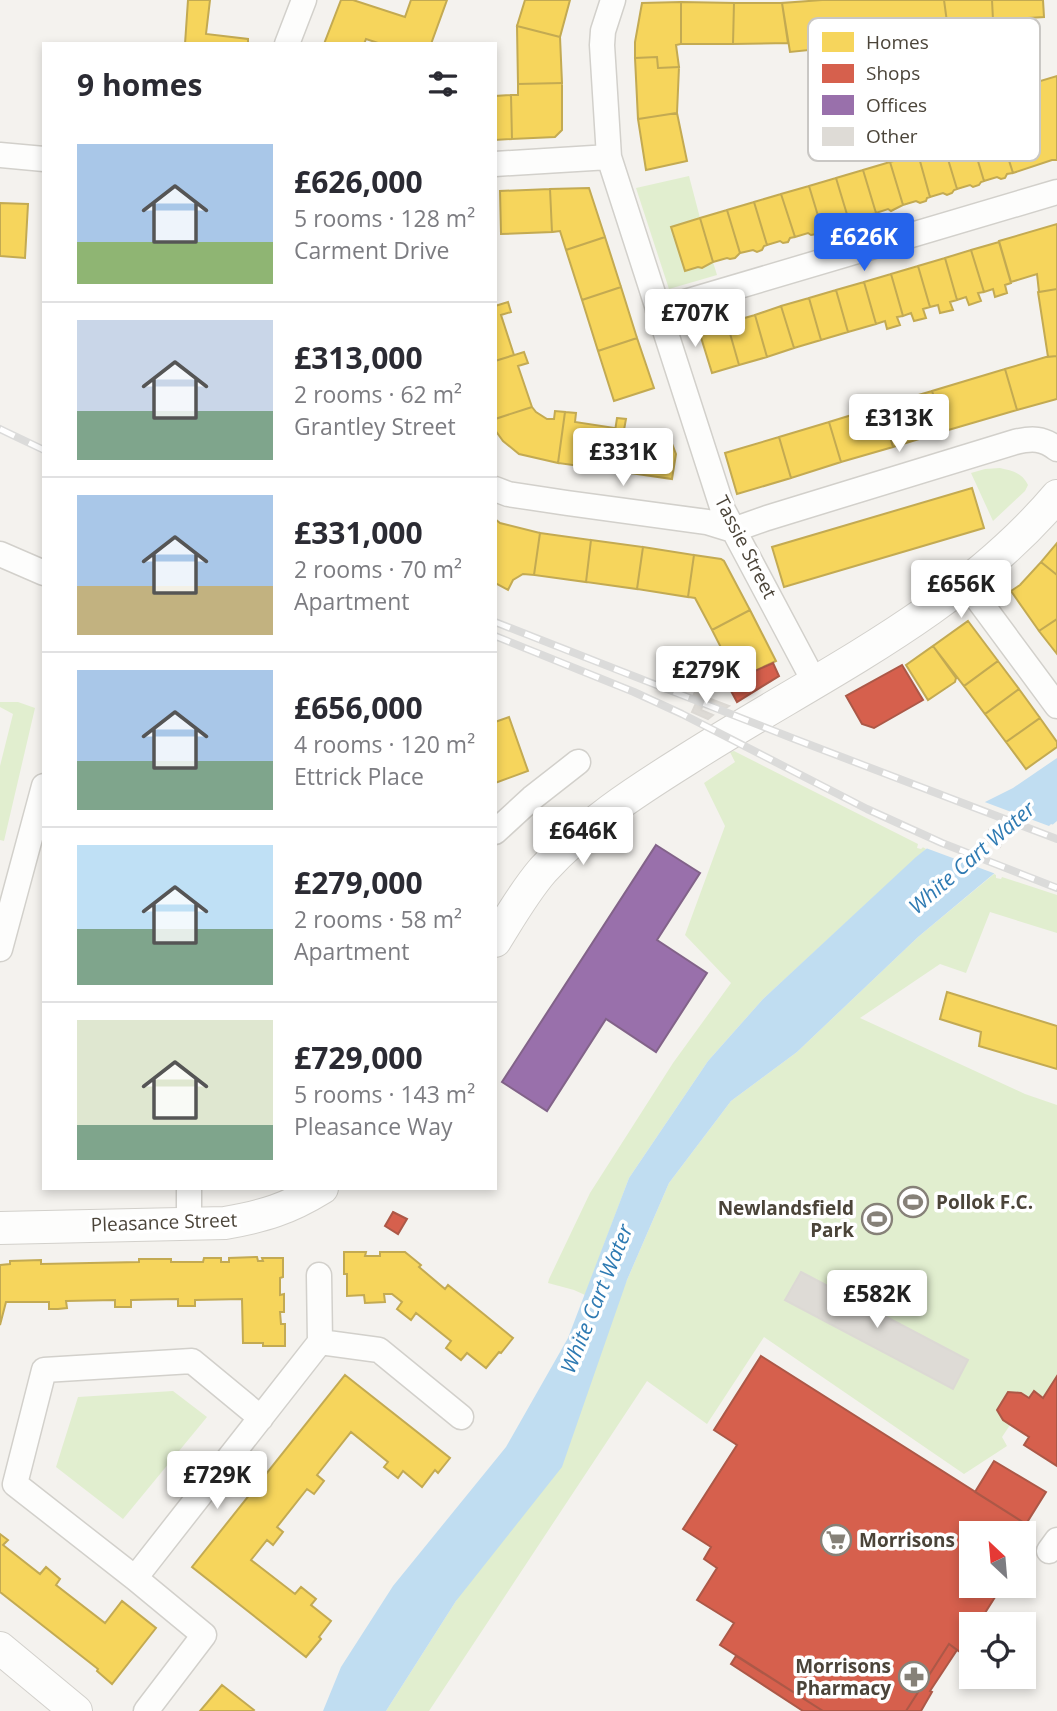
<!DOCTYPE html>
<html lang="en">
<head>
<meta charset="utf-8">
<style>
  body { margin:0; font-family:"Open Sans",sans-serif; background:#f2f2f3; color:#2b2b33; height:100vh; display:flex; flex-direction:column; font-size:26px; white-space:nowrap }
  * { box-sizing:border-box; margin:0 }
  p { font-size:23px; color:#7c7c81 }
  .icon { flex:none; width:38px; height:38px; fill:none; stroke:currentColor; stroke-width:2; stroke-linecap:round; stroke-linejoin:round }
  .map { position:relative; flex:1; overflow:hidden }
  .details { position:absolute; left:42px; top:42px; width:455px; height:1148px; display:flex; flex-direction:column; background:#fff; border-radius:0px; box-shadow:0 4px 10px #0003 }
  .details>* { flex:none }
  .needle { width:46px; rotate:334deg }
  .buttons { position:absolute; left:959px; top:1521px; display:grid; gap:14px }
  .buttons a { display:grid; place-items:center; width:77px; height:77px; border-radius:0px; background:#fff; box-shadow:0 4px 10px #0003; font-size:35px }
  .price { position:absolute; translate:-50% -60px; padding:0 16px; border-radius:7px; background:#fff; color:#222; font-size:23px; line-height:46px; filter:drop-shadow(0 2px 4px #0008) }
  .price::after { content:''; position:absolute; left:50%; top:42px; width:21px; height:16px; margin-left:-10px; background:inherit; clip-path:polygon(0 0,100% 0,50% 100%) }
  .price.current { background:#2563eb; color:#fff }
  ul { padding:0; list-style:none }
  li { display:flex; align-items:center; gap:21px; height:175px; padding:0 35px }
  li+li { border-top:2px solid #e1e1e2 }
  li span { display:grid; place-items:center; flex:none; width:196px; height:140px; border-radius:0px; color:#555 }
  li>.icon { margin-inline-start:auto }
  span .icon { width:84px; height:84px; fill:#fffc; stroke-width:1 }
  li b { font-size:30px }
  h2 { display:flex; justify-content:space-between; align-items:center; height:84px; padding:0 35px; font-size:30px }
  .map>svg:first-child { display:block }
  .green { fill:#e1eecf }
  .water { fill:#c0ddf1 }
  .pier { fill:#f4f2ee }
  .homes { fill:#f6d55c; stroke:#c3aa52; stroke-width:2 }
  .shops { fill:#d6604d; stroke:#ac5847; stroke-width:2 }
  .offices { fill:#9970ab; stroke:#826389; stroke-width:2 }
  .building { fill:#dedbd6; stroke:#dcd9d4; stroke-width:2 }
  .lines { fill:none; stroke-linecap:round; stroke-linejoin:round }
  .minor-casing { stroke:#d2d0cb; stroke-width:27 }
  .tertiary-casing { stroke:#d2d0cb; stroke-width:34 }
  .minor { stroke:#fdfdfc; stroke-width:24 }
  .tertiary { stroke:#fdfdfc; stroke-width:32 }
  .rail-casing { stroke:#dbdbda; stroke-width:8 }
  .rail { stroke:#fff; stroke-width:5; stroke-dasharray:16; stroke-linecap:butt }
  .labels { text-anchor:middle; stroke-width:7; stroke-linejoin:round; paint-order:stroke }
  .street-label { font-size:19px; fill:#4b4439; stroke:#fff }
  .poi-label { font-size:19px; font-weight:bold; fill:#4b4439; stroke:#fff; text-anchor:start }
  .water-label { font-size:21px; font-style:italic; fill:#2e7ab2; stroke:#fff }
  .key { fill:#fff; stroke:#c9c7c4; stroke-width:2 }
  .key-label { font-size:19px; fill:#4b4439 }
</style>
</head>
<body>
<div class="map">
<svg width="1057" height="1711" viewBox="0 0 1057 1711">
  <rect width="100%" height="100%" fill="#f4f2ee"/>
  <path class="green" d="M689,176L700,218L671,228L685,270L698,267L702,268L713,262L717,275L669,289L636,188Z
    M1000,468C1012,471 1022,472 1028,485L1025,491L993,521L971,473L985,469Z
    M0,702H18L35,708L4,841L0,840V766L13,714L0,707Z
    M734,751L918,844L917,848L921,849L923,847L926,849L763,999L708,1061L629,1178L585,1295L574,1290L548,1283L549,1279L590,1193L673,1063L731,983L685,935L725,826L704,783L735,762L730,752Z
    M994,874L996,875V878L1001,879L1002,877L1057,895V933L990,912L966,973L940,964L860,1018L1025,1094L1057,1105V1376L1043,1398L1034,1392L1029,1398L1021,1393L1008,1392L997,1410L1003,1420L1010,1425L1002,1437L1007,1446L964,1474L764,1337L707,1424L647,1381L429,1711H386L456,1601L627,1280L669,1183L731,1101L797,1052L918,937Z
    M173,1391L207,1417L123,1519L56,1467L78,1397Z"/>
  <path class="water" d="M1057,758V821L918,937L797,1052L731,1101L669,1183L627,1280L562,1467L456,1601L386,1711H323L341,1667L393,1586L506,1447L568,1338L629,1178L708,1061L763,999L916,857L985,802L1013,788Z"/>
  <path class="pier" d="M982,801L1049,826L1051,824L1056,826L996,876V874L923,847L921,849Z"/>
  <path class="homes" d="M188,0H210L206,34L248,39V44H185Z
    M341,0H353L405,17L411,0H447L431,44H381L366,39L364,44H324Z
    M525,0H570L560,37L517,26Z
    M822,0H944L947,22L941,31L930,36L917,39L790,52L782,3Z
    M944,0H992L993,20L947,22Z
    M992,0H1043L1044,17L993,20Z
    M681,2V44L676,45L679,67L658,68L657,57L635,58V42L642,3Z
    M681,2L734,3L733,44H681Z
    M734,3H782L788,43L733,44Z
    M517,26L560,37L562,83L518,84Z
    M657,57L658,68L679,67L677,113L638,119L635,58Z
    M1057,76V160H1052L1013,173L1000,132L1027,124V85Z
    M562,83V130L555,137L512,139L511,95H518V84Z
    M511,95L512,139L495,140V96Z
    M677,113L687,161L646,170L638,119Z
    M999,130L1013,173L1007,174L1005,178L1001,179L997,177L984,181L971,138Z
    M971,138L984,181L981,182L979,185L973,187L970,185L957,189L944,146Z
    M944,146L957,189L954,190L952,193L947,195L943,193L930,197L918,154Z
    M918,154L930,197L927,198L926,201L920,203L916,201L903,205L890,162Z
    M890,162L903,205L891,211L888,209L876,213L863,170Z
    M863,170L876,213L872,214L870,218L865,219L861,217L849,221L836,178Z
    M836,178L849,221L838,227L835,225L822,229L809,186Z
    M809,186L822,229L818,230L816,234L811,235L808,233L795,237L781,194Z
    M589,188L605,237L566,250L560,231L552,232L550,189Z
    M550,189L552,232L501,234L500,191Z
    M781,194L795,237L790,238L788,242L783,243L780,241L767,245L754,202Z
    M754,202L767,245L764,246L762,250L757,252L753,250L740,253L727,210Z
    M0,203L28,204L25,258L0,256Z
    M727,210L740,253L735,258L730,259L727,258L713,262L700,218Z
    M700,218L713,262L702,268L698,267L685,271L671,227Z
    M1057,224V289L1039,292L1037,274L1011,282L999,241Z
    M605,237L621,287L582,300L566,250Z
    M999,242L1011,283L1005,285L1007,293L995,297L993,289L984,292L971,250Z
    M971,250L984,292L978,293L981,301L969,305L966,297L957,300L945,258Z
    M945,258L957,300L950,302L953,310L940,313L938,305L930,307L918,266Z
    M918,266L930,307L923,309L926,318L914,321L911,313L903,316L891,274Z
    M891,274L903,316L897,317L900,325L887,329L885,321L876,324L864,282Z
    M864,282L876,324L848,332L836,290Z
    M621,287L637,338L598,351L582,300Z
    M1057,289V356L1048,357L1038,292Z
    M836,290L848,332L821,340L809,298Z
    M809,298L821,340L794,348L781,306Z
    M508,302L511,312L501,315L514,355L495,361V306Z
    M781,306L794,348L767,357L755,315Z
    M755,315L767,357L739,365L727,323Z
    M727,323L739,365L712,373L699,331Z
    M637,338L654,388L614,401L598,351Z
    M524,352L528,363L518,366L532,407L495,419V361Z
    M1057,356V399L1017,410L1005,369L1046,357Z
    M1005,369L1017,410L945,431L932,391Z
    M932,391L945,431L893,447L881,406Z
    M881,406L893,447L841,462L829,422Z
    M532,407L536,412L547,419H554L555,411L565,412L558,463L519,454L503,441L495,430V419Z
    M565,412L576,413L575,422L615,428L609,470L558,463Z
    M617,418L626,419L624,430L669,436L676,454L672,479L609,470Z
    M829,422L841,462L791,478L779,437Z
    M779,437L791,478L737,494L725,453Z
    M972,488L984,528L784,587L772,547Z
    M495,519L500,523L540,533L534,575L523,574L513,580L508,590L495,583Z
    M540,533L591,540L586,582L534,575Z
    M591,540L643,547L637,589L586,582Z
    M1057,543V575L1041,562Z
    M643,547L694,555L688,597L637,589Z
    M694,555L721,559L724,561L750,610L712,630L695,598L688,597Z
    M1041,562L1057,575V619L1039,631L1011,591L1020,585Z
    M750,610L776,661L737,679L712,630Z
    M1057,619V654L1039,631Z
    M968,621L998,661L964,686L933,646Z
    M933,646L956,678L955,682L928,700L906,665Z
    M998,661L1019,689L985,714L964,686Z
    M1019,689L1040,718L1006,742L985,714Z
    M509,717L528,771L495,783V722Z
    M1040,718L1057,742V747L1026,769L1006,742Z
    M947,992L1057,1026V1069L979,1046L981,1032L940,1019Z
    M344,1252H366L365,1256H380V1252H405L421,1265L419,1267L445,1289L448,1285L513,1338L501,1353L499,1352L486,1368L467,1353L461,1360L446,1348L451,1341L416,1313L411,1320L397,1309L402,1302L392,1294H384L385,1302L365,1303L364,1295L347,1296V1274H344Z
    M257,1257L258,1261H263L262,1258H283V1277L280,1278V1295L284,1294V1312H280L281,1324H285V1346H263V1343H243L242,1299L195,1300V1306H178V1299L131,1300V1307H115V1300L66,1301L67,1308L58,1309H49V1302H6L0,1325V1265L10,1264V1261L41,1260V1264L139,1262V1259H171V1262H203L204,1258H221V1262H229V1258Z
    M345,1375L450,1458L438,1473L435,1470L422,1487L403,1471L398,1478L384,1467L388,1462L351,1432L317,1475L324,1481L314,1494L307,1489L277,1527L283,1532L273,1545L267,1540L251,1560L295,1594L301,1587L316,1599L311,1605L331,1621L319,1637L321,1639L306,1657L192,1567Z
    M0,1534L8,1540L3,1545L40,1574L46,1567L60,1579L56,1585L105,1623L122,1601L156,1628L112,1684L97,1671L98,1669L0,1592Z
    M222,1685L254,1710L253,1711H200Z"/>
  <path class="shops" d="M773,663L779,676L737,702L724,678L734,673L737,679Z
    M902,665L923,700L874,728L862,724L846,696Z
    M393,1212L407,1219L398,1234L385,1226Z
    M761,1356L1026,1524L1021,1533H971V1586H1002L978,1624H971V1634L960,1652L949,1644L906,1711H823L720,1645L734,1623L697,1600L717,1568L704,1559L711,1547L683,1529L737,1445L714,1430Z
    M1057,1376V1466L1024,1445L1029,1437L1003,1420L997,1410L1008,1392L1021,1393L1029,1398L1034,1391L1043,1398Z
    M994,1461L1046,1492L1026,1524L975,1492Z
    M949,1644L957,1650L930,1691L932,1692L921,1711H906Z
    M736,1656L823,1711H803L731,1664Z"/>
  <path class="offices" d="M656,845L700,873L657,940L707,973L656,1052L606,1019L547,1111L502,1082Z"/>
  <path class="building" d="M695,692L699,694V696L700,695L729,706L721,711L703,704L701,710L713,715L708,719L692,712L698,699L692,698Z
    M989,830L1004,837L1000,847L984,840Z
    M801,1272L968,1360L953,1389L785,1300Z"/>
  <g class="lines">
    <g class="minor-casing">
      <path id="minor" d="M613,0L603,31L602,45L609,157L723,510L815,683
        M287,44L304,0
        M0,155L44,159
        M495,164L609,157
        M658,310L1057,192
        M495,489L508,494L567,503L707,522L733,530L767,518L1015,442C1032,438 1043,438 1057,449
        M0,554L44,573
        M966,583L1057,706
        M495,832L532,798L578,762
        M0,949L44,786
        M189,1188V1223
        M320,1342L379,1350L461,1417
        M1049,1551L1057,1540
        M135,1578L15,1484L44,1370L192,1361L261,1418
        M146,1711L204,1635L135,1578L320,1342L319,1275"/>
    </g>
    <g class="tertiary-casing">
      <path id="tertiary" d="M495,941C510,917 524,892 543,870C584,825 635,792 686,760C814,678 957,614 1057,496
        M0,1228L225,1223C264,1216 288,1209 322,1188
        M0,1648L76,1711"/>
    </g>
    <use href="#minor" class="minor"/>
    <use href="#tertiary" class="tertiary"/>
    <g class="rail-casing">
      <path id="rail" d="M0,429L44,450
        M495,622L792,738L1057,839
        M495,636L634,692L682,714L867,809L942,843L1057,888"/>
    </g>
    <use href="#rail" class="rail"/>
  </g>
  <defs>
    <g id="stadium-ring" transform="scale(1.575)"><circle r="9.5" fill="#fff" stroke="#868178" stroke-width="1.5"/><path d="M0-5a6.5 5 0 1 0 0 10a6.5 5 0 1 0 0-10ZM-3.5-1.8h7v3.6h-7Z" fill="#868178"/></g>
    <g id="supermarket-ring" transform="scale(1.575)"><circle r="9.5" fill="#fff" stroke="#868178" stroke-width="1.5"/><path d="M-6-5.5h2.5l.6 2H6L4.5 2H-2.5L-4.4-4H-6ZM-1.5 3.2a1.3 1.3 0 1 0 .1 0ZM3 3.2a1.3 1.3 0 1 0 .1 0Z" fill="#868178"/></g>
    <g id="pharmacy-ring" transform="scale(1.575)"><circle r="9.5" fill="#fff" stroke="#868178" stroke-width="1.5"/><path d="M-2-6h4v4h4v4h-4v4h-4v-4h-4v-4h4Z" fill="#868178"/></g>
  </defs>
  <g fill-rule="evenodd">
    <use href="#stadium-ring" x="913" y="1202"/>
    <use href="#stadium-ring" x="877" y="1219"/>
    <use href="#supermarket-ring" x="836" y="1540"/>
    <use href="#pharmacy-ring" x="914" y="1677"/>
  </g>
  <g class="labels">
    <g class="street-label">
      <text transform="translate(746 547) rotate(63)" y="7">Tassie Street</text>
      <text transform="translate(164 1222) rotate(-2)" y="7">Pleasance Street</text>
    </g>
    <g class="poi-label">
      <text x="936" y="1209">Pollok F.C.</text>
      <text x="854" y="1215" text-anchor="end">Newlandsfield<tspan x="854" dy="22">Park</tspan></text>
      <text x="859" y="1547">Morrisons</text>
      <text x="891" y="1673" text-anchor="end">Morrisons<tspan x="891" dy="22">Pharmacy</tspan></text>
    </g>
    <g class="water-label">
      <text transform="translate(972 858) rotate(-41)" y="7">White Cart Water</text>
      <text transform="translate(597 1299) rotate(-68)" y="7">White Cart Water</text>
    </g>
  </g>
  <rect x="808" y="18" width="232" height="143" rx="10" class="key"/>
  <rect x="822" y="32" width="32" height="20" fill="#f6d55c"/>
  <rect x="822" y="64" width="32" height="19" fill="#d6604d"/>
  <rect x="822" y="95" width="32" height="20" fill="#9970ab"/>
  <rect x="822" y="127" width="32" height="19" fill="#dedbd6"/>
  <g class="key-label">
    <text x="866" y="49">Homes</text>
    <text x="866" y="80">Shops</text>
    <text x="866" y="112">Offices</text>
    <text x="866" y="143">Other</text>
  </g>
</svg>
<div class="buttons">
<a><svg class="needle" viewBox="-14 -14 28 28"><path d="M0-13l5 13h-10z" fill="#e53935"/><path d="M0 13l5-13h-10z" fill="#7c7c81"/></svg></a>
<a><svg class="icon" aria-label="locate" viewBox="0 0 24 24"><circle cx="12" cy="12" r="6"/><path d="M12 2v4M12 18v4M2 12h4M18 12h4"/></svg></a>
</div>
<b class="price current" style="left:864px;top:273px">£626K</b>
<b class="price" style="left:695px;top:349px">£707K</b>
<b class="price" style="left:899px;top:454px">£313K</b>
<b class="price" style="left:623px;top:488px">£331K</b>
<b class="price" style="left:961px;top:620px">£656K</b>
<b class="price" style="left:706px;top:706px">£279K</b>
<b class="price" style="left:583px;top:867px">£646K</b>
<b class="price" style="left:877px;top:1330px">£582K</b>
<b class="price" style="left:217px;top:1511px">£729K</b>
<section class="details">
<h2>9 homes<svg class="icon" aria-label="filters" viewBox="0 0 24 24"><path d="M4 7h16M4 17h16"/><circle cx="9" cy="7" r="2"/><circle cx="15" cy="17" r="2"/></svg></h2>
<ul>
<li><span style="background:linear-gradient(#a9c7e8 70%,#8fb573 0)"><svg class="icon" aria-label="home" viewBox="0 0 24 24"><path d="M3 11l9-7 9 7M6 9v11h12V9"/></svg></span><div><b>£626,000</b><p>5 rooms · 128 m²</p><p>Carment Drive</p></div></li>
<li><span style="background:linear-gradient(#c9d6e8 65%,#7fa58c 0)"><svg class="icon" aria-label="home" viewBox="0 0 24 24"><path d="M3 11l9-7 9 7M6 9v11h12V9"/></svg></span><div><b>£313,000</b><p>2 rooms · 62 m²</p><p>Grantley Street</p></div></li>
<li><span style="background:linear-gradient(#a9c7e8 65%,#c2b280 0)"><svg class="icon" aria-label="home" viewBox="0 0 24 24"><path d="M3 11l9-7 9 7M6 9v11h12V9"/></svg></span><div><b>£331,000</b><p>2 rooms · 70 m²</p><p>Apartment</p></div></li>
<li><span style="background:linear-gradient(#a9c7e8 65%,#7fa58c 0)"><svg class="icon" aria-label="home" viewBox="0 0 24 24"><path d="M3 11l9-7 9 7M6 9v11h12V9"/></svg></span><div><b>£656,000</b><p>4 rooms · 120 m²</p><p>Ettrick Place</p></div></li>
<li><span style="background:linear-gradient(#bfe0f5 60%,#7fa58c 0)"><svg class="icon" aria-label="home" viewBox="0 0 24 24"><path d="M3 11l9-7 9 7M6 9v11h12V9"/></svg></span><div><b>£279,000</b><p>2 rooms · 58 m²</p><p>Apartment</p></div></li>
<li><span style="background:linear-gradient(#dfe7d0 75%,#7fa58c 0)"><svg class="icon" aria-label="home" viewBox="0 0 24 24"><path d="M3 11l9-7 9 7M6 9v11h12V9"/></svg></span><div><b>£729,000</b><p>5 rooms · 143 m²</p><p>Pleasance Way</p></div></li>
</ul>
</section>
</div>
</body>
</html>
